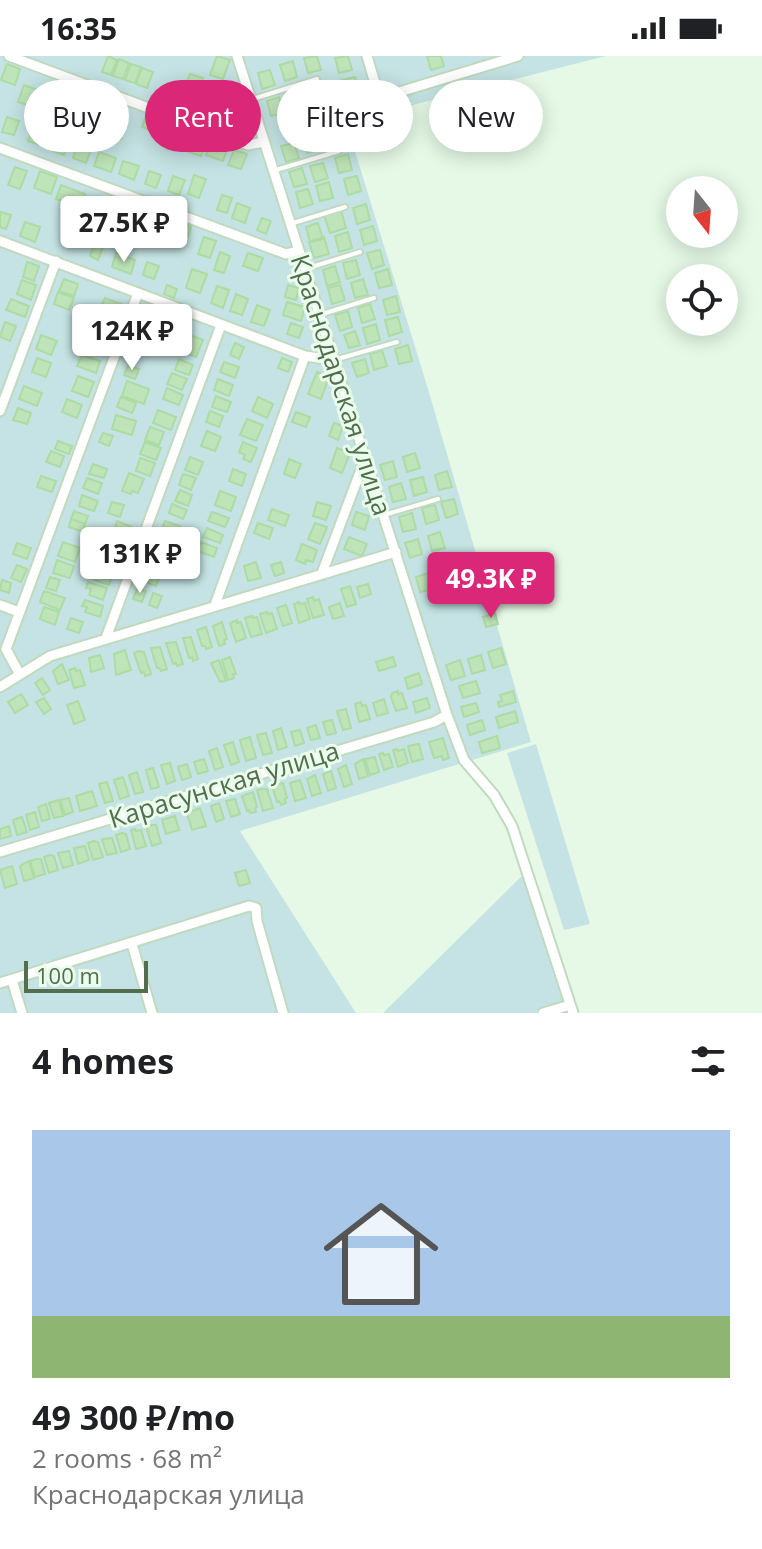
<!DOCTYPE html>
<html lang="en">
<head>
<meta charset="utf-8">
<style>
  body { margin:0; font-family:"Open Sans",sans-serif; background:#f6f6f6; color:#202124; height:100vh; display:flex; flex-direction:column; font-size:30px; white-space:nowrap }
  * { box-sizing:border-box; margin:0 }
  p { font-size:26px; color:#757577 }
  .icon { flex:none; width:44px; height:44px; fill:none; stroke:currentColor; stroke-width:2; stroke-linecap:round; stroke-linejoin:round }
  .map { position:relative; height:957px; overflow:hidden }
  .sheet { display:flex; flex-direction:column; background:#fff; flex:1 }
  .sheet>* { flex:none }
  .guide { position:absolute; left:24px; top:24px; width:714px; height:72px; display:flex; gap:16px }
  .needle { width:52px; rotate:163deg }
  .fabs { position:absolute; left:666px; top:120px; display:grid; gap:16px }
  .fabs a { display:grid; place-items:center; width:72px; height:72px; border-radius:50%; background:#fff; box-shadow:0 4px 20px #0003; font-size:40px }
  .scale { position:absolute; left:24px; bottom:20px; width:124px; box-sizing:border-box; padding-left:8px; border:4px solid #536e4e; border-top:0; font-size:22px; line-height:28px; white-space:nowrap; color:#536e4e; -webkit-text-stroke:6px #eafceb; paint-order:stroke }
  .price { position:absolute; translate:-50% -68px; padding:0 18px; border-radius:8px; background:#fff; color:#222; font-size:26px; line-height:52px; filter:drop-shadow(0 2px 4px #0008) }
  .price::after { content:''; position:absolute; left:50%; top:48px; width:24px; height:18px; margin-left:-12px; background:inherit; clip-path:polygon(0 0,100% 0,50% 100%) }
  .price.current { background:#db2777; color:#fff }
  ul { padding:0; list-style:none }
  li { display:grid; align-content:center; gap:16px; height:424px; padding:0 32px }
  li+li { border-top:2px solid #e0e0e0 }
  li span { display:grid; place-items:center; height:248px; border-radius:0px; color:#555 }
  li>.icon { margin-inline-start:auto }
  span .icon { width:144px; height:144px; fill:#fffc; stroke-width:1 }
  li b { font-size:34px }
  h2 { display:flex; justify-content:space-between; align-items:center; height:96px; padding:0 32px; font-size:34px }
  .tag { padding:0 28px; border-radius:36px; background:#fff; box-shadow:0 4px 20px #0003; font-size:28px; line-height:72px }
  .tag.current { background:#db2777; color:#fff }
  .status { display:flex; justify-content:space-between; align-items:center; height:56px; padding:0 40px; background:#fff; direction:ltr }
  .status svg { height:22px; fill:currentColor }
  .map>svg:first-child { display:block }
  .green { fill:#c5e3e4 }
  .building { fill:#bfe4b9; stroke:#acdba3; stroke-width:2 }
  .lines { fill:none; stroke-linecap:round; stroke-linejoin:round }
  .lane-casing { stroke:#c1d9bf; stroke-width:8 }
  .street-casing { stroke:#c1d9bf; stroke-width:13 }
  .lane { stroke:#fff; stroke-width:4 }
  .street { stroke:#fff; stroke-width:9 }
  .labels { text-anchor:middle; stroke-width:6; stroke-linejoin:round; paint-order:stroke }
  .street-label { font-size:26px; fill:#536e4e; stroke:#eafceb }
</style>
</head>
<body>
<div class="status"><b>16:35</b><svg viewBox="0 0 49 12"><path d="M0 12V9h3v3zM5 12V6h3v6zM10 12V3h3v9zM15 12V0h3v12zM26 1h20v11H26zM47 4h2v5h-2z"/></svg></div>
<div class="map">
<svg width="762" height="957" viewBox="0 0 762 957">
  <rect width="100%" height="100%" fill="#e5f9e6"/>
  <path class="green" d="M0,0H606L346,66L428,333L531,686L240,775L356,957H0Z
    M536,688L590,868L564,874L507,697Z
    M530,812L576,957H383Z"/>
  <path class="building" d="M108,0L117,4L111,19L102,16Z
    M217,0L230,4L223,23L210,19Z
    M317,0L321,14L308,17L304,2Z
    M348,0L352,14L339,17L335,2Z
    M427,0H441L444,10L431,14Z
    M119,3L129,7L123,23L113,20Z
    M293,5L297,21L285,25L280,9Z
    M7,8L20,13L15,29L1,24Z
    M131,8L141,11L135,27L125,24Z
    M142,12L153,16L147,32L136,28Z
    M270,14L275,29L262,33L258,17Z
    M190,18L203,22L191,54L178,50L182,41L175,39L178,29L185,31Z
    M355,21L359,36L347,40L342,24Z
    M326,27L331,43L318,46L314,31Z
    M45,28L60,33L55,46L40,41Z
    M24,29L38,34L32,50L18,46Z
    M203,35L215,40L209,55L197,51Z
    M303,35L307,50L294,54L290,39Z
    M69,36L83,41L76,61L62,55Z
    M279,41L284,57L271,60L267,45Z
    M226,49L239,53L234,66L221,62Z
    M146,60L162,66L158,77L142,71Z
    M7,61L19,65L14,79L2,76Z
    M170,66L184,71L178,86L164,81Z
    M109,68L125,73L121,83L105,77Z
    M33,72L44,76L40,89L28,85Z
    M341,72L345,87L333,91L328,75Z
    M315,78L320,94L307,97L303,82Z
    M55,80L68,85L64,99L50,94Z
    M194,81L206,86L201,100L189,96Z
    M212,84L228,90L223,105L206,99Z
    M79,86L92,91L86,107L73,102Z
    M294,87L299,102L286,106L281,90Z
    M234,94L247,98L241,113L228,109Z
    M99,96L116,102L111,116L94,110Z
    M348,98L352,114L339,117L335,102Z
    M123,105L139,110L134,124L119,118Z
    M323,107L328,122L315,126L310,110Z
    M15,111L27,115L20,133L8,129Z
    M302,112L307,128L294,131L289,116Z
    M40,115L57,121L51,138L34,132Z
    M149,115L161,119L156,132L145,128Z
    M194,119L206,123L199,142L188,138Z
    M173,120L185,124L179,139L168,135Z
    M357,120L361,135L348,139L344,123Z
    M329,126L333,142L320,145L316,130Z
    M61,129L85,138L80,151L56,143Z
    M308,133L313,148L300,152L296,136Z
    M222,139L232,142L227,157L217,154Z
    M109,145L126,151L121,165L104,159Z
    M237,147L250,152L245,167L232,162Z
    M366,148L370,164L357,168L353,152Z
    M81,153L100,160L96,169L78,162Z
    M341,154L346,172L330,177L324,159Z
    M0,156L11,159L6,173L0,171Z
    M131,156L148,162L144,173L127,167Z
    M155,162L166,166L159,184L148,180Z
    M262,162L271,165L266,178L257,174Z
    M25,166L40,171L35,186L20,180Z
    M180,167L191,171L185,189L174,185Z
    M318,167L323,183L310,186L306,171Z
    M373,170L377,185L364,189L360,174Z
    M348,176L352,192L339,196L335,180Z
    M204,181L216,185L210,202L198,198Z
    M324,181L329,198L314,202L309,186Z
    M96,183L105,186L98,204L90,200Z
    M380,194L384,209L372,213L367,197Z
    M220,196L230,200L224,217L214,214Z
    M116,197L135,204L131,218L112,211Z
    M248,197L263,202L258,215L243,210Z
    M356,204L360,219L347,223L343,207Z
    M27,206L39,210L34,225L23,221Z
    M147,206L159,210L154,223L143,219Z
    M335,210L340,226L327,230L323,214Z
    M192,213L207,218L200,237L186,232Z
    M388,213L392,229L379,232L375,217Z
    M64,223L78,228L74,240L59,235Z
    M363,223L368,239L355,242L351,227Z
    M22,224L36,229L31,244L17,238Z
    M167,229L177,233L174,242L164,238Z
    M288,229L299,232L296,244L285,241Z
    M340,229L345,244L332,248L328,232Z
    M217,230L229,234L223,252L211,247Z
    M58,236L74,242L69,254L54,248Z
    M236,238L248,243L242,259L230,255Z
    M396,240L400,256L387,259L383,244Z
    M105,242L121,248L118,258L101,251Z
    M11,243L29,250L25,261L6,254Z
    M287,246L305,251L301,265L283,259Z
    M370,248L375,263L362,267L358,252Z
    M257,249L270,254L264,270L251,266Z
    M153,251L163,255L159,266L149,262Z
    M348,255L352,271L340,275L335,259Z
    M398,261L402,276L389,280L385,264Z
    M171,262L182,266L176,280L165,276Z
    M5,266L16,270L10,285L0,281Z
    M291,267L303,271L299,282L287,278Z
    M139,268L152,273L148,281L136,276Z
    M376,268L380,284L367,288L363,272Z
    M355,275L360,289L349,292L344,279Z
    M96,277L108,282L105,291L92,287Z
    M41,279L57,285L51,299L36,293Z
    M190,279L203,284L196,301L184,296Z
    M235,287L244,291L239,303L230,299Z
    M408,289L412,305L399,308L395,293Z
    M382,294L387,310L374,314L370,298Z
    M82,299L100,305L96,317L77,310Z
    M37,302L51,307L46,321L32,316Z
    M282,302L292,306L288,316L278,312Z
    M179,303L193,309L189,319L175,314Z
    M365,303L369,317L357,321L352,307Z
    M224,306L239,311L235,322L220,316Z
    M128,310L139,313L135,323L124,319Z
    M317,316L329,321L321,343L308,338Z
    M172,317L187,323L182,334L167,328Z
    M78,320L94,326L88,341L72,335Z
    M218,323L233,329L229,340L214,334Z
    M127,325L149,333L144,348L122,340Z
    M24,330L42,337L37,350L19,343Z
    M167,332L183,339L179,349L163,343Z
    M216,340L231,346L227,356L212,351Z
    M121,341L136,347L132,357L117,351Z
    M258,341L273,348L267,362L252,355Z
    M67,343L82,349L77,362L62,356Z
    M18,352L31,357L27,368L13,364Z
    M158,354L176,361L171,374L153,367Z
    M210,355L223,360L219,371L206,366Z
    M296,356L310,361L306,371L292,366Z
    M116,359L136,365L132,379L112,373Z
    M247,363L263,369L256,385L240,379Z
    M334,367L343,370L338,384L329,380Z
    M150,371L164,376L159,389L145,384Z
    M207,375L221,381L215,395L201,390Z
    M103,377L113,380L109,390L99,386Z
    M58,385L72,390L69,398L55,393Z
    M145,386L161,392L156,404L140,398Z
    M243,386L257,392L251,406L243,403L245,399L239,396Z
    M337,392L350,397L342,417L330,412Z
    M51,395L64,400L60,411L46,406Z
    M415,397L420,412L407,416L403,401Z
    M190,401L203,406L198,419L185,414Z
    M140,402L155,407L150,420L136,415Z
    M289,403L301,408L295,422L284,418Z
    M393,405L397,421L385,424L380,409Z
    M93,408L107,413L104,422L89,418Z
    M233,413L246,418L242,430L229,425Z
    M447,415L452,431L439,434L435,419Z
    M129,417L144,423L138,437L132,435L131,438L122,435Z
    M183,418L196,422L191,434L179,429Z
    M41,420L56,425L52,436L37,431Z
    M423,421L427,436L414,440L410,424Z
    M87,422L102,427L98,438L83,432Z
    M401,427L406,443L393,446L389,431Z
    M180,434L192,439L188,450L175,445Z
    M220,435L236,441L231,455L215,449Z
    M82,439L98,445L94,455L79,450Z
    M454,443L458,458L446,462L441,446Z
    M112,446L124,449L120,461L108,457Z
    M317,446L331,450L326,464L313,460Z
    M172,448L187,454L183,463L169,457Z
    M435,449L439,464L426,468L422,452Z
    M272,453L289,459L285,470L268,464Z
    M74,455L88,460L85,468L71,463Z
    M212,456L229,462L225,471L208,465Z
    M356,456L369,460L365,474L352,469Z
    M412,457L416,473L403,476L399,461Z
    M71,463L85,468L83,476L69,471Z
    M117,465L132,471L127,483L113,478Z
    M165,465L180,470L176,481L161,476Z
    M258,467L273,472L269,483L254,477Z
    M315,467L327,471L320,488L308,483Z
    M207,472L223,479L220,487L203,481Z
    M440,476L445,492L432,495L428,480Z
    M349,481L367,488L362,500L344,493Z
    M110,482L125,487L121,499L106,494Z
    M418,483L422,498L410,502L405,487Z
    M63,486L80,492L75,506L58,500Z
    M201,486L217,492L214,501L197,495Z
    M17,487L31,492L27,503L13,498Z
    M302,488L317,494L313,506L306,504L305,508L296,504Z
    M157,489L175,496L171,507L152,500Z
    M104,494L120,500L115,512L99,506Z
    M57,504L74,510L70,522L53,517Z
    M256,506L261,522L248,525L244,510Z
    M281,506L284,517L275,520L271,509Z
    M17,509L27,513L21,526L11,522Z
    M96,510L113,517L109,529L94,524Z
    M146,514L160,519L156,530L142,525Z
    M429,517L433,533L420,536L416,521Z
    M50,521L60,524L56,535L46,532Z
    M2,524L11,527L9,537L0,534Z
    M88,526L107,532L103,544L89,539L91,533L86,532Z
    M368,528L371,538L360,542L357,531Z
    M350,530L356,548L347,551L341,533Z
    M137,533L146,535L142,546L133,543Z
    M44,535L65,542L60,554L40,546Z
    M153,537L162,540L157,552L149,549Z
    M313,541L314,545L319,543L324,559L313,562L307,543Z
    M85,544L103,550L100,561L85,556L87,551L82,550Z
    M299,546L300,548L305,547L310,563L299,567L294,548Z
    M340,547L344,560L333,563L329,551Z
    M286,549L292,567L283,570L277,552Z
    M44,551L59,556L55,569L40,563Z
    M267,556L268,558L272,557L277,573L266,577L260,558Z
    M495,557L498,568L486,571L483,561Z
    M252,560L253,562L257,561L262,578L251,581L245,562Z
    M71,562L83,566L79,577L67,573Z
    M237,564V567L241,566L246,582L236,586L230,567Z
    M222,566L227,583L224,584L225,588L219,590L213,570Z
    M206,571L212,591L206,593L205,590H202L197,574Z
    M191,581L198,603L193,605L192,601L189,602L183,582Z
    M176,586L183,608L177,610L176,607L173,608L166,587Z
    M160,591L167,613L161,615L159,612H157L151,592Z
    M501,592L506,608L493,612L488,596Z
    M125,594L131,614L116,619L114,598Z
    M139,595L144,596L151,618L145,620L144,616L141,617L134,597Z
    M100,599L104,612L91,616L89,602Z
    M481,599L485,614L472,618L468,603Z
    M230,601L236,618H233L234,622L228,624L222,604Z
    M393,601L396,610L379,615L376,606Z
    M219,604L226,625L220,626L211,607Z
    M460,604L465,620L451,624L446,609Z
    M62,608L69,624L58,628L53,615Z
    M75,612L76,615L80,614L85,629L74,632L69,614Z
    M419,617L422,628L408,633L405,622Z
    M42,622L50,634L43,639L35,627Z
    M476,625L480,637L463,642L459,630Z
    M398,635V638L402,637L407,652L396,655L391,641L392,637Z
    M513,635L516,646L499,651L498,646L502,645L500,639Z
    M21,638L28,649L15,657L8,646Z
    M44,642L51,653L44,658L36,646Z
    M427,642L430,652L416,657L413,646Z
    M384,643L388,657L377,660L373,647Z
    M78,645L85,664L74,668L67,649Z
    M361,646L362,650L366,649L370,663L359,666L355,648Z
    M476,647L479,656L464,661L461,651Z
    M346,653L351,672L343,674L337,655Z
    M515,655L518,666L499,672L496,661Z
    M332,664L336,677L327,679L323,666Z
    M482,664L485,674L470,679L467,669Z
    M316,669L320,682L311,684L307,672Z
    M281,672L287,691L278,694L273,675Z
    M300,674L304,687L295,690L291,676Z
    M266,677L272,697L263,699L257,679Z
    M497,680L500,692L482,697L479,686Z
    M250,681L256,702L246,705L240,684Z
    M443,682L449,702L443,704L442,700L434,702L429,686Z
    M233,686L239,706L231,709L224,689Z
    M419,688L423,703L412,706L408,690Z
    M217,692L223,711L215,714L209,695Z
    M397,693L398,695L404,693L408,707L398,711L393,694Z
    M383,697L384,699L389,698L393,711L384,714L379,698Z
    M375,701L379,716L370,719L365,703Z
    M204,703L208,715L198,718L194,706Z
    M363,703L368,720L359,723L355,708Z
    M170,707L175,725L167,728L161,709Z
    M187,708L191,721L182,724L178,711Z
    M346,709L352,728L344,731L338,713Z
    M153,712L159,731L151,733L146,714Z
    M331,715L336,732L328,735L323,718Z
    M137,716L143,736L135,738L129,719Z
    M315,719L321,737L312,740L307,723Z
    M123,721L129,740L120,743L114,724Z
    M300,724L306,742L295,745L290,727Z
    M107,726L113,745L105,747L99,728Z
    M283,727L287,742L285,743L286,747L281,749L279,745L277,746L272,730Z
    M262,733H267L273,752L263,755L257,734Z
    M92,735L97,750L80,755L76,740Z
    M253,736L257,751L255,752L256,756L250,757L249,754L247,755L242,740Z
    M69,742L73,756L65,759L60,744Z
    M235,743L240,758L231,761L226,745Z
    M59,744L63,760L54,762L49,747Z
    M219,747L224,763L216,766L211,750Z
    M46,748L50,763L42,765L38,751Z
    M200,752L206,770L192,774L187,757Z
    M35,756L39,771L30,774L26,759Z
    M175,760L179,774L166,778L162,764Z
    M22,761L27,776L17,779L13,764Z
    M151,769H156L161,787L152,790L146,770Z
    M9,770L11,780L0,783V773Z
    M135,773L136,775L141,774L146,790L136,793L131,774Z
    M122,777L126,778L130,793L121,796L116,779Z
    M112,782L117,797L107,799L102,783Z
    M94,785L98,786L103,801L93,804L88,787Z
    M85,790L89,804L78,808L74,792Z
    M69,795L73,809L63,812L58,797Z
    M50,799L54,800L58,814L49,817L44,801Z
    M36,803H41L45,818L35,821L30,805Z
    M29,805L34,822L24,825L20,810Z
    M12,810L17,828L5,832L0,814Z
    M246,814L250,827L239,830L235,817Z"/>
  <g class="lines">
    <g class="lane-casing">
      <path id="lane" d="M253,43L317,23
        M276,114L339,95
        M290,168L345,151
        M305,213L360,196
        M319,259L374,242
        M334,304L397,286
        M384,459L438,443"/>
    </g>
    <g class="street-casing">
      <path id="street" d="M9,0L248,89L264,86
        M237,0L447,659L464,704L494,739L512,770L573,957
        M367,0L377,34L379,39L386,40L518,0
        M0,92L286,198L297,195
        M0,185L305,300L334,304
        M0,355L56,205
        M322,517L365,403
        M0,549L19,556
        M215,549L305,300
        M106,582L221,269
        M19,617L6,593L138,237
        M0,631L50,600L396,496
        M0,796L434,666L447,659
        M132,888L152,957
        M12,924L22,957
        M0,927L249,850L256,852L257,865L283,957
        M543,957L570,949"/>
    </g>
    <use href="#lane" class="lane"/>
    <use href="#street" class="street"/>
  </g>
  <g class="labels">
    <g class="street-label">
      <text transform="translate(341 329) rotate(72)" y="9">Краснодарская улица</text>
      <text transform="translate(224 729) rotate(-17)" y="9">Карасунская улица</text>
    </g>
  </g>
</svg>
<div class="fabs">
<a><svg class="needle" viewBox="-14 -14 28 28"><path d="M0-13l5 13h-10z" fill="#e53935"/><path d="M0 13l5-13h-10z" fill="#757577"/></svg></a>
<a><svg class="icon" aria-label="locate" viewBox="0 0 24 24"><circle cx="12" cy="12" r="6"/><path d="M12 2v4M12 18v4M2 12h4M18 12h4"/></svg></a>
</div>
<div class="scale">100 m</div>
<b class="price" style="left:124px;top:208px">27.5K ₽</b>
<b class="price" style="left:132px;top:316px">124K ₽</b>
<b class="price" style="left:140px;top:539px">131K ₽</b>
<b class="price current" style="left:491px;top:564px">49.3K ₽</b>
<div class="guide">
<a class="tag">Buy</a>
<a class="tag current">Rent</a>
<a class="tag">Filters</a>
<a class="tag">New</a>
</div>
</div>
<section class="sheet">
<h2>4 homes<svg class="icon" aria-label="filters" viewBox="0 0 24 24"><path d="M4 7h16M4 17h16"/><circle cx="9" cy="7" r="2"/><circle cx="15" cy="17" r="2"/></svg></h2>
<ul>
<li><span style="background:linear-gradient(#a9c7e8 75%,#8fb573 0)"><svg class="icon" aria-label="home" viewBox="0 0 24 24"><path d="M3 11l9-7 9 7M6 9v11h12V9"/></svg></span><div><b>49 300 ₽/mo</b><p>2 rooms · 68 m²</p><p>Краснодарская улица</p></div></li>
</ul>
</section>
</body>
</html>
